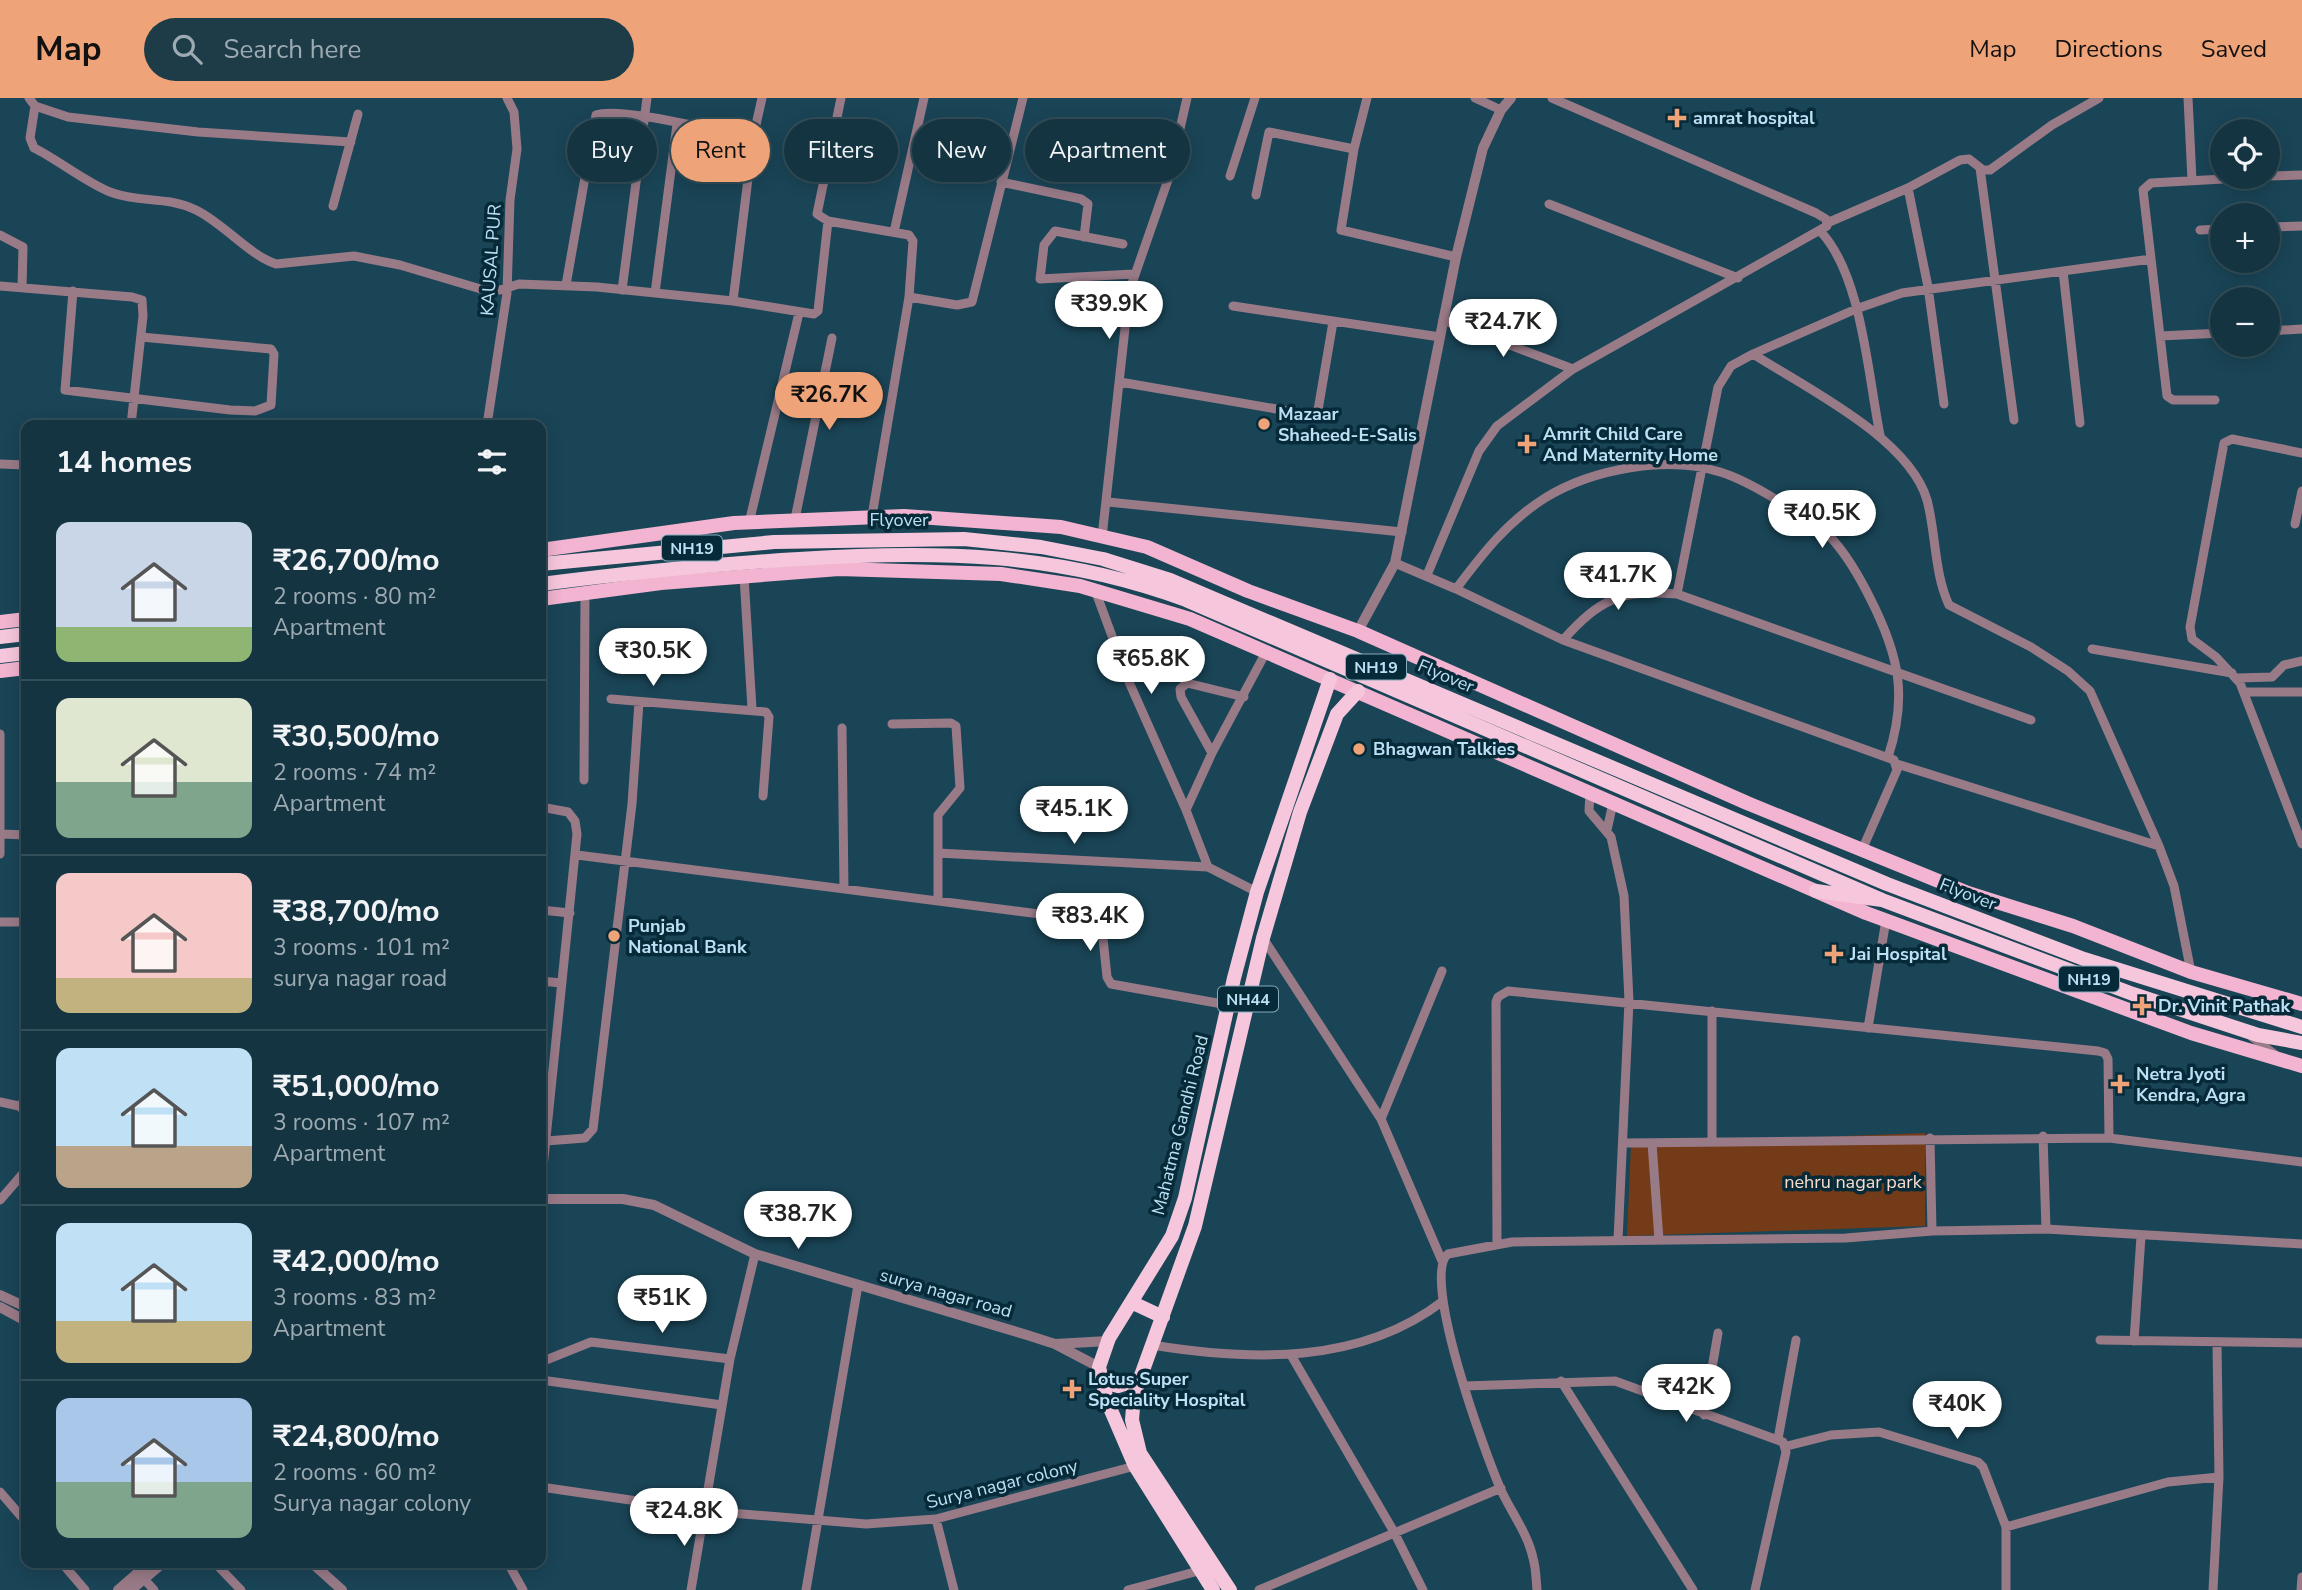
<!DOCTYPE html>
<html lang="en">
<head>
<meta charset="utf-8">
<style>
  body { margin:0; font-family:"Nunito Sans",sans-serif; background:#1d3c48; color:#f1f3f6; height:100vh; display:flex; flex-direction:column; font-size:26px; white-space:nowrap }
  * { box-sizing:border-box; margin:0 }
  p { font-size:23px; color:#9daab1 }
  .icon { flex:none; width:38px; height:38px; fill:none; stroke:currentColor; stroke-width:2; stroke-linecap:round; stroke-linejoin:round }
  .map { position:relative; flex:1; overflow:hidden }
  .panel { position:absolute; left:21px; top:322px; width:525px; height:1148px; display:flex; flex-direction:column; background:#143441; border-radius:14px; box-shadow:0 4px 18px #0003,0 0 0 2px #334f5a }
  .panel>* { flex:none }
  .top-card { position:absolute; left:567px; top:21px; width:665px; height:63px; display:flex; gap:14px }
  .fabs { position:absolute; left:2210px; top:21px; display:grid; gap:14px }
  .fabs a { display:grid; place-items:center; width:70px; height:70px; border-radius:50%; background:#143441; box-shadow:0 4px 18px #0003,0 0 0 2px #334f5a; font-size:35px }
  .price { position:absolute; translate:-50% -60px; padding:0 16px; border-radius:24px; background:#fff; color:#222; font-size:23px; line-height:46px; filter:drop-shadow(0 2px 4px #0008) }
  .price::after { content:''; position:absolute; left:50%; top:42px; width:21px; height:16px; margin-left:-10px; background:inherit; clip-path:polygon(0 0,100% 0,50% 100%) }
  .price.active { background:#efa378; color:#111 }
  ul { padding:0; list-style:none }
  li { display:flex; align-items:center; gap:21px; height:175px; padding:0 35px }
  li+li { border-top:2px solid #334f5a }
  li span { display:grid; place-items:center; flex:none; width:196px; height:140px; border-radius:14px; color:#555 }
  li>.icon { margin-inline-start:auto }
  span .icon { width:84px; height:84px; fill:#fffc; stroke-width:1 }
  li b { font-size:30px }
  h2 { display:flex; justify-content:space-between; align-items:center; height:84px; padding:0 35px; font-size:30px }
  .tag { padding:0 24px; border-radius:32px; background:#143441; box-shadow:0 4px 18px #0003,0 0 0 2px #334f5a; font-size:24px; line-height:63px }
  .tag.active { background:#efa378; color:#111 }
  header { display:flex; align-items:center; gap:42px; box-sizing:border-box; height:98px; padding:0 35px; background:#efa378; color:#111 }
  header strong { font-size:33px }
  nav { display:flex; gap:38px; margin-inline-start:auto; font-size:24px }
  .search { width:490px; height:63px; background:#1d3c48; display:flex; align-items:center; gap:18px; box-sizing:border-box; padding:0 24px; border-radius:38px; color:#9daab1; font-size:26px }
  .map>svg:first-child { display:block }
  .green { fill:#733b18 }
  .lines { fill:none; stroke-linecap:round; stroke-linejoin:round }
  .minor { stroke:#997b88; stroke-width:9 }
  .tertiary { stroke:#997b88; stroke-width:10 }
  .primary { stroke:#f2b4d0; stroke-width:14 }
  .trunk { stroke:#f6c7dc; stroke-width:14 }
  .poi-dot { fill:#efa378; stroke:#072a38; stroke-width:2.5 }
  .labels { text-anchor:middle; stroke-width:7; stroke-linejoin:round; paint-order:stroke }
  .shield { fill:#072a38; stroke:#86aabc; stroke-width:2 }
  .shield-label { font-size:16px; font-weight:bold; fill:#bce1f4 }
  .poi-label { font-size:18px; font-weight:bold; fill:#bce1f4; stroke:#072a38; text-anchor:start }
  .street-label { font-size:18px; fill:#bce1f4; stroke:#072a38 }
  .park-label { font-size:18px; fill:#f9dccc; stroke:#072a38 }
</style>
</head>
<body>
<header>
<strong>Map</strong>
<div class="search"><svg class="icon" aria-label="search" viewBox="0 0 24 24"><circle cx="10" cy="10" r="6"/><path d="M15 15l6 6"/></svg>Search here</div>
<nav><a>Map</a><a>Directions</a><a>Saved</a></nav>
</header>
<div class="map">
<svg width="2302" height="1492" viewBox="0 0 2302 1492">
  <rect width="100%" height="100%" fill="#1a4557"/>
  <path class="green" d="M1925,1035V1128L1627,1138L1631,1046Z"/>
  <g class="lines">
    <path class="minor" d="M29,0L35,8L68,19L198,34L351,44
      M841,0L817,116L828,123L909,137L913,143L909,199L872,418
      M1367,0L1354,51L1341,132L1456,159
      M1475,0L1501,12
      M2188,0L2192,82
      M35,8L30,40L34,50C57,61 91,88 113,95C141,105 167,98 196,112C223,125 249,157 276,166L354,158L400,167L484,192H500L519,186L597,189L733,203L814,216L818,213L828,123
      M1980,70L2014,322
      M1230,78L1255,0
      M2268,78L2302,77
      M1001,84L1081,101L1088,106L1084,139
      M1908,90L1928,189L1944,306
      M1256,97L1269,34L1354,51
      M1549,106L1738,180
      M333,108L358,16
      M1827,125L1908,90L1960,62L1969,61L1983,72H1990L2052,27L2099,0
      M2268,129L2302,128
      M2200,132L2222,131
      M894,134L924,0
      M1821,134C1862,178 1868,278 1880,337
      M0,137L23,149L22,190
      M1123,146L1055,133L1044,147L1040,181L1134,176
      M2063,173L2080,325
      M566,187L596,17C620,8 723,35 753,40
      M0,188L132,199L142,202L143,218L131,327
      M622,192L647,0
      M73,193L65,292L230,312L255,313L271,307L274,256L271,251L141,239
      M655,195L677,26
      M909,199L957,207L972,204L1023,0
      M733,203L753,40L762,0
      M1233,208L1440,239
      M1443,222L1573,271
      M2268,233L2302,231
      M2160,238L2222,235
      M1753,256C1806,290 1909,340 1927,402C1936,435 1934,475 1949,507L2031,549L2068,573L2090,593L2159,748
      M1120,284L1317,318L1333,224
      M2215,302H2173L2167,298L2143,92L2151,85L2260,79
      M487,327L507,195L510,102L517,51L514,14L507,0
      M2302,355L2232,341L2224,345L2190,529L2192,541L2216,559L2240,585L2302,746
      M0,366L26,367
      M1108,404L1402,434
      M795,421L832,240
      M749,425L799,215
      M2295,426L2302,393
      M1102,439L1129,194L1169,79L1187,0
      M1395,465L1456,491L1563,542L1894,662L1897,672L1862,752
      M1427,477L1479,353L1497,328L1573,271L1827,128L1826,121L1816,115L1552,0
      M744,478L752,611
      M1456,491C1483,455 1507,424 1545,400C1592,371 1667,357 1720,374C1740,380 1759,391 1777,402C1797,413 1818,426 1833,442C1849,460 1860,480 1870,500C1899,557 1908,598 1888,659
      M1095,492L1129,584L1186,712
      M1677,496L1718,289L1731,268L1753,256L1856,211L1902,195L2151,161
      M1563,542C1601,500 1620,492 1677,496L2031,622
      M2092,551L2232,575
      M2237,580L2272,579L2284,567L2302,563
      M2244,594H2302
      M1244,599L1187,585L1180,591L1181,599L1212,655L1266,554
      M611,601L766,614L769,619L763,698
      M892,626L951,625L956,628L960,690L938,717V802
      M842,630L844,791
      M0,636V756
      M1212,655L1186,712L1208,769L1257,794
      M1897,666L2159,748L2174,788L2191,874
      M584,682L585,495
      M1590,695L1589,713L1611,739L1624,798L1629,903L1618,1142
      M541,709L568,714L575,723L577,736L541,1089
      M1607,732L1613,705
      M1,736L26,737
      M938,755L1208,769
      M577,757L1095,823L1102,831L1107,879L1111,886L1228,907
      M541,812L570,815
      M0,824H26
      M1263,840L1381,1021L1442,1163
      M541,883L561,885
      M1712,913V1044
      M1868,930L1886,822
      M2252,939L2277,958
      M0,1004L19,1008L26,1014
      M22,1010L26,986
      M1381,1021L1442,873
      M2043,1038L2046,1131
      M1930,1040L1932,1133
      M546,1043L585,1040L593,1031L632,706L639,604
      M1624,1045L2109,1040L2302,1064
      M1652,1045L1659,1142
      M0,1102L26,1072
      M1497,1145L1496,904L1498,899L1508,893L2098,953L2105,955L2108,961L2109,1040
      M2100,1242L2302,1245
      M2134,1243L2141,1138
      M1152,1247C1250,1263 1360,1267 1443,1203
      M1291,1257L1394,1434L1423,1492
      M541,1264L591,1244L730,1261
      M541,1282L722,1307
      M1561,1283L1693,1492
      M1464,1288L1615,1283L1783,1344L1786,1354L1755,1492
      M1704,1317L1718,1235
      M1778,1341L1796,1242
      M1787,1348L1831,1337L1879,1334L1978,1364L1983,1369L2006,1429V1492
      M541,1389L706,1413L866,1426L936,1421L1135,1368
      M0,1394L26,1424
      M936,1421L954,1492
      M2006,1429L2168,1384L2219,1379
      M62,1465L85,1492
      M215,1465L241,1492
      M508,1465L523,1492
      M144,1481L154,1492
      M691,1492L730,1261L755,1156
      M806,1492L858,1187
      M1128,1492L1202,1472
      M1259,1492L1501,1390
      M1537,1492C1536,1481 1536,1470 1533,1460C1528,1436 1511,1414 1501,1392C1486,1358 1420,1178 1448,1156L1512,1144L1846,1140L1932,1133L2046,1131L2302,1146
      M2213,1492L2219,1379L2217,1246
      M2301,1492L2302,1479"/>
    <path class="tertiary" d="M1358,533L1395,465L1456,159L1483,50L1501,12L1511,0
      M541,1101H623L654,1107L755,1156L1027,1237L1055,1246L1099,1269
      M0,1197L26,1209
      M0,1209L26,1223
      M1055,1246L1108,1243
      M312,1465L342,1492
      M118,1492L149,1465
      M131,1492L163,1465"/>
    <path class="primary" d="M541,452L734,425L904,418L1061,429L1147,449L1248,493L1358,533L1747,705L1968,795L2073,828L2191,874L2302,906
      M541,501L661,485L839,471L1001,476L1080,488L1190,521L1866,815L2191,935L2302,968
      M0,524L26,521
      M0,573L26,570"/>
    <path class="trunk" d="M541,466L774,444L964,441L1041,449L1103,461L1170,482L1887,786L2084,861L2302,929
      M541,486C627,475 713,466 799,461C934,452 1057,454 1186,502L1882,802
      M0,539L26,536
      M0,558L26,555
      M1816,793L1882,802L2133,896L2258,937L2302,945
      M1133,1205L1163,1219
      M1100,1283L1118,1288L1137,1282
      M1213,1492L1135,1368L1107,1303L1099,1269L1109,1240L1172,1138L1185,1100L1234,880L1257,794L1330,581
      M1230,1492L1140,1355L1132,1322L1134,1297L1195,1128L1263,840L1300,714L1337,616L1358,593"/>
  </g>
  <g class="poi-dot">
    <path d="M1673.5 9.5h7v7h7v7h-7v7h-7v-7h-7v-7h7z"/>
    <circle cx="1264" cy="326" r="7"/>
    <path d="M1523.5 335.5h7v7h7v7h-7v7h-7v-7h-7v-7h7z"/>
    <circle cx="1359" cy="651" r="7"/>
    <circle cx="614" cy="838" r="7"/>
    <path d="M1830.5 845.5h7v7h7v7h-7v7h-7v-7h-7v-7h7z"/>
    <path d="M2138.5 897.5h7v7h7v7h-7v7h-7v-7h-7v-7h7z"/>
    <path d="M2116.5 975.5h7v7h7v7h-7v7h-7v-7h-7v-7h7z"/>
    <path d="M1068.5 1280.5h7v7h7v7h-7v7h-7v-7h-7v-7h7z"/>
  </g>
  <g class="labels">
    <g class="shield">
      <rect x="662" y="437.5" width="60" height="25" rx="5"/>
      <rect x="1346" y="556.5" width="60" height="25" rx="5"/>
      <rect x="2059" y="868.5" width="60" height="25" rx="5"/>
      <rect x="1218" y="888.5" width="60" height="25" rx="5"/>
    </g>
    <g class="shield-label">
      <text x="692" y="456">NH19</text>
      <text x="1376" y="575">NH19</text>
      <text x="2089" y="887">NH19</text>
      <text x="1248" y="907">NH44</text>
    </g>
    <g class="poi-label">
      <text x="1693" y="26">amrat hospital</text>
      <text x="1278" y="322">Mazaar<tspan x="1278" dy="21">Shaheed-E-Salis</tspan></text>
      <text x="1543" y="342">Amrit Child Care<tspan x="1543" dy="21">And Maternity Home</tspan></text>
      <text x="1373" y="657">Bhagwan Talkies</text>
      <text x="628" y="834">Punjab<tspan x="628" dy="21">National Bank</tspan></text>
      <text x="1850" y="862">Jai Hospital</text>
      <text x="2158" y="914">Dr. Vinit Pathak</text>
      <text x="2136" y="982">Netra Jyoti<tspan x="2136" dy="21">Kendra, Agra</tspan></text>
      <text x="1088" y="1287">Lotus Super<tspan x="1088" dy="21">Speciality Hospital</tspan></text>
    </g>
    <g class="street-label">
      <text transform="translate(491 162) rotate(-86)" y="6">KAUSAL PUR</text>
      <text x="899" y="428">Flyover</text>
      <text transform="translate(1446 578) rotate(23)" y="6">Flyover</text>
      <text transform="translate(1968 796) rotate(21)" y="6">Flyover</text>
      <text transform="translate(1180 1027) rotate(-76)" y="6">Mahatma Gandhi Road</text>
      <text transform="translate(946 1195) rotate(16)" y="6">surya nagar road</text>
      <text transform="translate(1002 1386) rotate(-14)" y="6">Surya nagar colony</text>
    </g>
    <g class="park-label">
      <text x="1853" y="1090">nehru nagar park</text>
    </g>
  </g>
</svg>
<div class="fabs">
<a><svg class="icon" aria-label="locate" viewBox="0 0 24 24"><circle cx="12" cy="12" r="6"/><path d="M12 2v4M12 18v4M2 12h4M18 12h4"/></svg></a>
<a>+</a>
<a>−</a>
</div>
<b class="price" style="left:1109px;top:243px">₹39.9K</b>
<b class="price" style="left:1503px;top:261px">₹24.7K</b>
<b class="price active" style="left:829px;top:334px">₹26.7K</b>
<b class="price" style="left:1822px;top:452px">₹40.5K</b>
<b class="price" style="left:1618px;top:514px">₹41.7K</b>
<b class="price" style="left:653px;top:590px">₹30.5K</b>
<b class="price" style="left:1151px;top:598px">₹65.8K</b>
<b class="price" style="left:1074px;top:748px">₹45.1K</b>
<b class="price" style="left:1090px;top:855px">₹83.4K</b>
<b class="price" style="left:798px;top:1153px">₹38.7K</b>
<b class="price" style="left:662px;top:1237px">₹51K</b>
<b class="price" style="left:1686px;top:1326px">₹42K</b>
<b class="price" style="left:1957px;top:1343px">₹40K</b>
<b class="price" style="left:684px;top:1450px">₹24.8K</b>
<div class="top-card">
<a class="tag">Buy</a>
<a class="tag active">Rent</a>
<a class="tag">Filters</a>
<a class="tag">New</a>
<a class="tag">Apartment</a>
</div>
<section class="panel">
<h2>14 homes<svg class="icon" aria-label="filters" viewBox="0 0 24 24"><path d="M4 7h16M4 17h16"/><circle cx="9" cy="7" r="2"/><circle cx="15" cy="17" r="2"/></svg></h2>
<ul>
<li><span style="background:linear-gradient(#c9d6e8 75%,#8fb573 0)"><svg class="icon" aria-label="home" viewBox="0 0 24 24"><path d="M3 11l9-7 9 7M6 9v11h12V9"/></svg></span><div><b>₹26,700/mo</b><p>2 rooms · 80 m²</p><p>Apartment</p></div></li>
<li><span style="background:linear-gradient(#dfe7d0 60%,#7fa58c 0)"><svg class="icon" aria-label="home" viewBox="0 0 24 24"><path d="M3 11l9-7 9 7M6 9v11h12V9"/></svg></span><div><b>₹30,500/mo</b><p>2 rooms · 74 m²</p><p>Apartment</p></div></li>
<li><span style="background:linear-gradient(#f6c9c9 75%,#c2b280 0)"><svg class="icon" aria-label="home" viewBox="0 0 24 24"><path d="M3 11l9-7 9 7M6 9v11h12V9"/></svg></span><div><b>₹38,700/mo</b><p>3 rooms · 101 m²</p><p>surya nagar road</p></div></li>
<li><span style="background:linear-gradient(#bfe0f5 70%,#b9a48a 0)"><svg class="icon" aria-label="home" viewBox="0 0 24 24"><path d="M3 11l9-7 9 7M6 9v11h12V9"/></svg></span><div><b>₹51,000/mo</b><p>3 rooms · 107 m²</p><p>Apartment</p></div></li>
<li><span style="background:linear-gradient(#bfe0f5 70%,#c2b280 0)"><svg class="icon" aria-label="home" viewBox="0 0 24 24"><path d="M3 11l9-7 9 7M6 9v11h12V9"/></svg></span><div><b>₹42,000/mo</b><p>3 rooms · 83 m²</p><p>Apartment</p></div></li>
<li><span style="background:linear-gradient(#a9c7e8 60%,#7fa58c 0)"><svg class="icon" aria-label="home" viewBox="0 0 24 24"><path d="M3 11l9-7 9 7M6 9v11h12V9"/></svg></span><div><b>₹24,800/mo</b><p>2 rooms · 60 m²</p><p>Surya nagar colony</p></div></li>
</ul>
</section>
</div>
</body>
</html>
